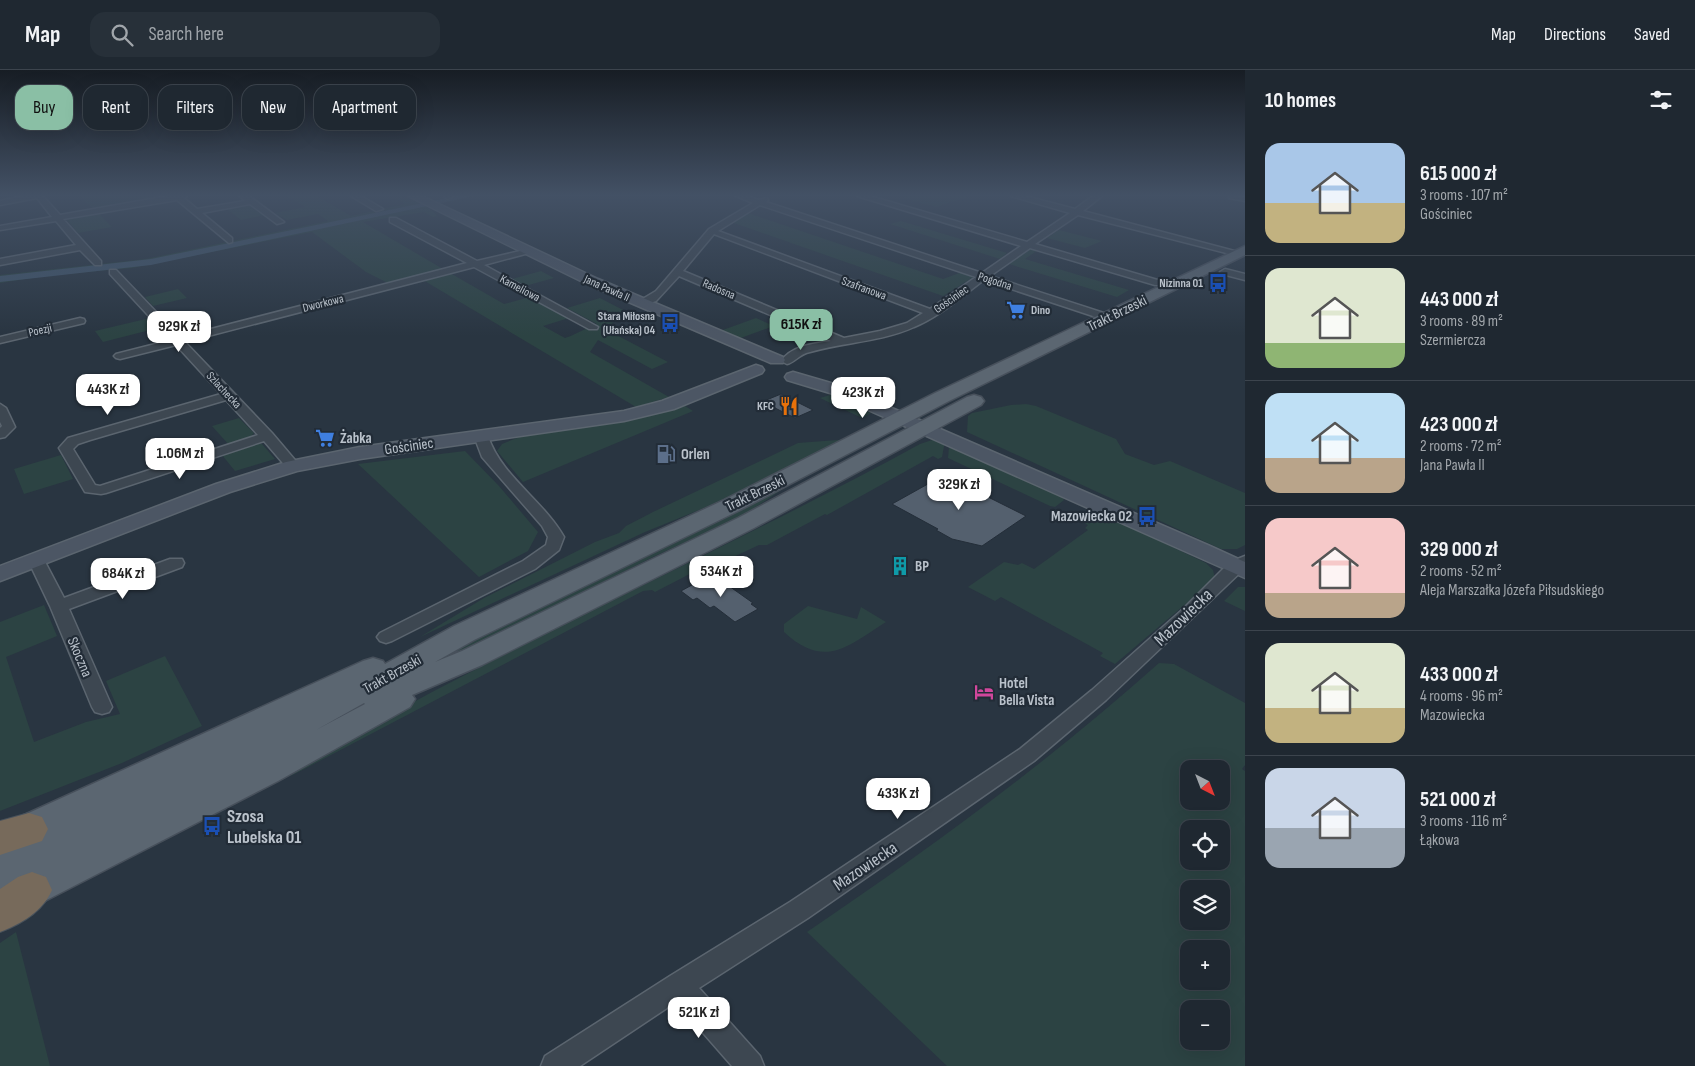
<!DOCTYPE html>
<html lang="en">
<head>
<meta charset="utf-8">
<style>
  body { margin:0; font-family:"Sofia Sans Condensed",sans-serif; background:#273039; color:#f1f3f6; height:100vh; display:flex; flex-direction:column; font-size:19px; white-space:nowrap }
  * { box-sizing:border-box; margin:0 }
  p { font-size:16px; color:#a1a6ab }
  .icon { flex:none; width:28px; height:28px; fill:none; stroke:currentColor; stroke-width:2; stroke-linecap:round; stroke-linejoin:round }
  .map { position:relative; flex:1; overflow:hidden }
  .sheet { display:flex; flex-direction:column; background:#1f2831; width:450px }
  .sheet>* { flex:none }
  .banner { position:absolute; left:15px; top:15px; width:475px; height:45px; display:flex; gap:10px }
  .needle { width:32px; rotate:138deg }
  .controls { position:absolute; left:1180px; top:690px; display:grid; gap:10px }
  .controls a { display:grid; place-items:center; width:50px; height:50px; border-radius:10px; background:#1f2831; box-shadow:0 5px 20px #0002,0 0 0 1px #3c444d; font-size:25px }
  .price { position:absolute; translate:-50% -42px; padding:0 11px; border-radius:10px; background:#fff; color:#222; font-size:16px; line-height:32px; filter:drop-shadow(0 1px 2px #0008) }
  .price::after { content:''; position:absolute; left:50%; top:30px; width:15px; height:11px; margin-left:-8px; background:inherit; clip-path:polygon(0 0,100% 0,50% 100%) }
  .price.active { background:#8abfa5; color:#111 }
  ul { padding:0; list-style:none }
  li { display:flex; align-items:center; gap:15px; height:125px; padding:0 20px }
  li+li { border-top:1px solid #3c444d }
  li span { display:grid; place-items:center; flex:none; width:140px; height:100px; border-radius:15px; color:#555 }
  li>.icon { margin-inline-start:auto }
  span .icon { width:60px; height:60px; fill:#fffc; stroke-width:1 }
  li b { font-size:21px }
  h2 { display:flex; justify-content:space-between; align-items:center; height:60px; padding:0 20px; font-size:21px }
  .tag { padding:0 18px; border-radius:15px; background:#1f2831; box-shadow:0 5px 20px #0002,0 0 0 1px #3c444d; font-size:18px; line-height:45px }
  .tag.active { background:#8abfa5; color:#111 }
  header { display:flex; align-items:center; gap:30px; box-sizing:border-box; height:70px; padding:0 25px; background:#1f2831; border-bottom:1px solid #3c444d }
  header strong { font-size:24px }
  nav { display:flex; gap:28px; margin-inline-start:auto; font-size:18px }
  .search { width:350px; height:45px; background:#273039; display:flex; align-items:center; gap:12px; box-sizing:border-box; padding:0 18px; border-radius:15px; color:#a1a6ab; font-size:19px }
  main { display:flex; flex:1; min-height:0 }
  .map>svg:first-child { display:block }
  .green { fill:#2c4343; fill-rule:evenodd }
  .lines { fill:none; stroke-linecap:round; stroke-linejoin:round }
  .canal { fill:#405469; fill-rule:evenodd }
  .building { fill:#54606e; stroke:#242e39 }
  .street-casing { stroke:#5b656f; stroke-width:3 }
  .secondary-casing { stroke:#5b656f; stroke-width:3 }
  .primary-casing { stroke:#47505b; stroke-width:3 }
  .highway-casing { stroke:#48525c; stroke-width:2 }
  .street { fill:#3d4751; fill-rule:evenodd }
  .secondary { fill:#4c5664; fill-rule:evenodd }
  .primary { fill:#5b6671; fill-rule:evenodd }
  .highway { fill:#776a5b; fill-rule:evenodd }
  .labels { text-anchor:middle; stroke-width:4.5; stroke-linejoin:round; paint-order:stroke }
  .far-street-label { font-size:12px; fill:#bac2cb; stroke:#222c37 }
  .far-poi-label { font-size:12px; font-weight:bold; fill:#bac2cb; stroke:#222c37; text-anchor:end }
  .street-label { font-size:15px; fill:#bac2cb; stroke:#222c37 }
  .poi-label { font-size:15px; font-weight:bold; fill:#bac2cb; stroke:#222c37; text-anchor:start }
  .near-street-label { font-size:18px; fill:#bac2cb; stroke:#222c37 }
  .near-poi-label { font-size:18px; font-weight:bold; fill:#bac2cb; stroke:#222c37; text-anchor:start }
</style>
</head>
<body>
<header>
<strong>Map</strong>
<div class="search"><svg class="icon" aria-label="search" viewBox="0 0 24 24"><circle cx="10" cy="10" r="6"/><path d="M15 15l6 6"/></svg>Search here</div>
<nav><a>Map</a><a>Directions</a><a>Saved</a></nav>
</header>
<main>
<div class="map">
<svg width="1245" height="996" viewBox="0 0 1245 996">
  <rect width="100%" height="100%" fill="#293541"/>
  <path class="green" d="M80,126H166L93,139Z
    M287,126H317L351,146L405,134L397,129L401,126C413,131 430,136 437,146L433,147L424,142L363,152L443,199L388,213L366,202L312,162L132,198L52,205L0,213V205L146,189L328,151L318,144L287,150L275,143L305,137Z
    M909,126H970L936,137L904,128Z
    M245,135H249L264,145L241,150L226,138Z
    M98,143L112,157L78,163L67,150Z
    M748,143L943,209L962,202L975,206L943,226L731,152Z
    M901,151L1007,183L1000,189L890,154Z
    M1059,160L1102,171L1085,178L1047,168Z
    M1032,178L1038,180L1025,189L1129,220L1117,227L1009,194Z
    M541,201L554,208L525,216L512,209Z
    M450,203L504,234L530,227L569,248L543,256L565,268C577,264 586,258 597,254L567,238L600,228L627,242L605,259L668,292L652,299L598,270L590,282L669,327L636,337L423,210Z
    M178,219L187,228L153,236L145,227Z
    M150,248L158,258L103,272L95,261Z
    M756,248L774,256L738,269L720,261Z
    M830,325L868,342L871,343L862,348L820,328Z
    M1026,334L1036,336L1116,369L1125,384L1154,395L1170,391L1245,423V475L1237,479H1221L967,362L968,346L972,343L1011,335Z
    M685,336L693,341L523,412L497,381L502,374L522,366L608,354Z
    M239,348L254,363L249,368L229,375L212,356Z
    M851,369L726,429L645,462L420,567L484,528L595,472L619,463L626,456L653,442L798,373Z
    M932,370L945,371L942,387L938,389L933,386L827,445L825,444L767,475H759L714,496L709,494L655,522L652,520L643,521L289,707C365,655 447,614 529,572C660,506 792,444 920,374Z
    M255,374H262L275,389L235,401L222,385Z
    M949,377L1060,424L1064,430L1055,437L1050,436L948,388Z
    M465,381L499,416L538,462L528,481L479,507L358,394Z
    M61,385L73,409L24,424L14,399Z
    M793,412L744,445L653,487L443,592L368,624L437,586Z
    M1087,445H1105L1206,493L1213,500L1215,509L1115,594L1100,586L1103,583L1001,527L995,531L968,517L1004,492L1018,495L1022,493L1034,499L1088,460L1085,458L1088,455L1078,450Z
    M1238,517H1245V541L1224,531Z
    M44,535L57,566L6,587L34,672L86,652L120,644L106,611L165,586L202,656L122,693L0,741V552Z
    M808,536L857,549L861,537L886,552C848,576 825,600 784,562V554Z
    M1159,593L1174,594L1245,633V695L1242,699L1245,701V996H947L807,862C930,779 1048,692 1159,593ZM1189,699H1221V731H1189ZM1189,759H1221V791H1189ZM1189,819H1221V851H1189ZM1189,879H1221V911H1189ZM1189,939H1221V971H1189Z
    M16,862L50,996H0V873Z"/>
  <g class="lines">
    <path class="canal" d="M457,126H474L151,195L0,212V206L151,189Z"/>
  </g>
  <path class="building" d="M781,324L813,340L795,348L765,333L767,332L764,331Z
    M944,405L1026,446L982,476L952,469L936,460L938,459L892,434Z
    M712,504L753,533L751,534L758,539L735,552L714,536L710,538L697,528L693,530L681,521Z"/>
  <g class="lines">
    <g class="street-casing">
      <path id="street" d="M23,126H43L60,145L168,126H187L184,128L197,139L245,131L240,126H249L284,152L277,154L250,134L202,143L232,168V172L229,173L177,130L63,149L101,191V195H95L80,180L0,195V189L76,175L56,151L0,160V156L52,147L37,128L0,135V131Z
        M351,126H361L383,139L376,141Z
        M454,126L448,129L444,127L445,126Z
        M736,126H748L758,130L767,128L768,130L766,132L982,203L1021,176L857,126H870L1027,172L1070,143L1011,126H1025L1075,139L1093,126H1102L1083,141L1242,183L1238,186L1078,145L1035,174L1161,211V215H1155L1030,178L990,206L1113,246L1114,248L1113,250H1105L984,210C962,226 939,247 914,257C881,272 844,272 810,282C799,284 794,293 787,294L781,291C793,275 813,274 831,271L679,206L656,231L641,236L636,233L656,221L709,159L753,133ZM760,135L976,207L930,239L718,161ZM714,164L923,243L907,253L880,261L844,268L683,201Z
        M1229,126L1245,127V131L1229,128Z
        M390,148H396L477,191L529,179V183L484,195L598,257L597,259H589L474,197L185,272L272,363L300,396L298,399H288L264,371L106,423L101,424L85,422L59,378L68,368L221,324L176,275L120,289L116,288L114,286L116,284L171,270L110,204V200H116L180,267L467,193L390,152ZM226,330L258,365L100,416L95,415L73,379L78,374L90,370Z
        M1225,199L1245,204V210L1222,204L1220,202Z
        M80,248L84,249L85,251L84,253L0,273V267Z
        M0,334L6,338L15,357L5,367L0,368V358L2,356L0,352Z
        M481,362L488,366C501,406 543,430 564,467L559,480L535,499L392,571L386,573L380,571L377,567L380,563L523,491L546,475L548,467L542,456L482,387L474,366Z
        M36,485L42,486L44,490L64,528L170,489H182L184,493L182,497L69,539L112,637L109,642L102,644L95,642L92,637L50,536L28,490L30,486Z
        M1245,486V498L1106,630L1034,691L808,848L699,918L760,986L764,996H732L676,932L580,996H541L545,986L670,906L790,832L1020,679L1092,620L1183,539L1230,492Z"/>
    </g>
    <g class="secondary-casing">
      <path id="secondary" d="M408,126H422L598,209L783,287L785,290L783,293H771L589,215Z
        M756,295L762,297L764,300L762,303L674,339L624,351L360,389L297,401L230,422L0,511V496L216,414L286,392L360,377L624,341L662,331Z
        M793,302L841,316L1210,476L1245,492V508L830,323L787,310L785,307L787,304Z"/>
    </g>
    <g class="primary-casing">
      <path id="primary" d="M1245,176V185L949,331L740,440L474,570L435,592L462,581L738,448L967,327L974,325L981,327L984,331L981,335L754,458L482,595L412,625L415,629L410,637L278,711L0,854V756L363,591L373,588L383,591L385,594L454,556L724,430L935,323ZM364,633L365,634L316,660Z"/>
    </g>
    <g class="highway-casing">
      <path id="highway" d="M29,743L42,747L48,759L42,771L0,785V751Z
        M32,802L46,807L52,820C43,841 21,854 0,862V819L18,807Z"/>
    </g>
    <use href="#street" class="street"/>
    <use href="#secondary" class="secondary"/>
    <use href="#primary" class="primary"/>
    <use href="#highway" class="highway"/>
  </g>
  <linearGradient id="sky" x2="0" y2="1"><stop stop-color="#171d24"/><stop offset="0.47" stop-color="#435165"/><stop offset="1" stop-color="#435165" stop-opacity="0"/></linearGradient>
  <rect width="1245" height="266" fill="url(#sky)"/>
  <defs>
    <g id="bus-bare" transform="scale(1.5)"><path d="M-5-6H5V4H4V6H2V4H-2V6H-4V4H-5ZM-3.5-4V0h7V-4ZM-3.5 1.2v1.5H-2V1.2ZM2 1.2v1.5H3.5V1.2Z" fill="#1a4fb4" stroke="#222c37" stroke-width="2.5" paint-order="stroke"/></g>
    <g id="supermarket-bare" transform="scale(1.5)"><path d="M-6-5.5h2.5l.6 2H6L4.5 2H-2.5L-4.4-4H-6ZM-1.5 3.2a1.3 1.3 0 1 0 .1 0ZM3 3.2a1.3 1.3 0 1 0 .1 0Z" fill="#3f7fe0" stroke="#222c37" stroke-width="2.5" paint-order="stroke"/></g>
    <g id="restaurant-bare" transform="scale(1.5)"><path d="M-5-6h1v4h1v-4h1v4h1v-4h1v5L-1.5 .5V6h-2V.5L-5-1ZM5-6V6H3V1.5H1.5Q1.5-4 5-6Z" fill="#e8710a" stroke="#222c37" stroke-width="2.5" paint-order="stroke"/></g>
    <g id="fuel-bare" transform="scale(1.5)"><path d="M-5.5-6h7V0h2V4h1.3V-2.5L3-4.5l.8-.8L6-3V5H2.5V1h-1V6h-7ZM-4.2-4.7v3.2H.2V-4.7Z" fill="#5c6f8a" stroke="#222c37" stroke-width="2.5" paint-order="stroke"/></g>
    <g id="building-bare" transform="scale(1.5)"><path d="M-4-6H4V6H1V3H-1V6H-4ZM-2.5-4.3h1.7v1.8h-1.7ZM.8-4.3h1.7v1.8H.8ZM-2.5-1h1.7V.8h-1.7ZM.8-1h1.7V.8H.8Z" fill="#0f9aa8" stroke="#222c37" stroke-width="2.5" paint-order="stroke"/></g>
    <g id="hotel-bare" transform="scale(1.5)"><path d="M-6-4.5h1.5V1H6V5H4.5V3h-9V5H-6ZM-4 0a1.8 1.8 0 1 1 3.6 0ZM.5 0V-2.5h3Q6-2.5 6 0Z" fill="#d1479c" stroke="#222c37" stroke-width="2.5" paint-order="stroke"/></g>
  </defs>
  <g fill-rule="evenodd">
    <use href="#bus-bare" x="1218" y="213"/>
    <use href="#supermarket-bare" x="1016" y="240"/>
    <use href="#bus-bare" x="670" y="253"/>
    <use href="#restaurant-bare" x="789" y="336"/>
    <use href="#supermarket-bare" x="325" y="368"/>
    <use href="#fuel-bare" x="666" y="384"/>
    <use href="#bus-bare" x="1147" y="446"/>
    <use href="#building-bare" x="900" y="496"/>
    <use href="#hotel-bare" x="984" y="622"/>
    <use href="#bus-bare" x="212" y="756"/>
  </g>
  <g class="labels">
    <g class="far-street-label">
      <text transform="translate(995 211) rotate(18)" y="4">Pogodna</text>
      <text transform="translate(520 218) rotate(28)" y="4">Kameliowa</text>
      <text transform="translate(607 218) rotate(24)" y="4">Jana Pawła II</text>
      <text transform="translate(864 218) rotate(20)" y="4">Szafranowa</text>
      <text transform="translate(719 219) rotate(23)" y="4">Radosna</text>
      <text transform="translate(951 229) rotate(-35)" y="4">Gościniec</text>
      <text transform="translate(323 233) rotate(-14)" y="4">Dworkowa</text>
      <text transform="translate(40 260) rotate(-13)" y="4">Poezji</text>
      <text transform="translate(224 320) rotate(47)" y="4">Szlachecka</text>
    </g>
    <g class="far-poi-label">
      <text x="1203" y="217">Nizinna 01</text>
      <text x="1031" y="244" text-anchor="start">Dino</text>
      <text x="655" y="250">Stara Miłosna<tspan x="655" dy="14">(Ułańska) 04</tspan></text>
      <text x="774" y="340">KFC</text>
    </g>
    <g class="street-label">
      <text transform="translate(1117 243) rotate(-26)" y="5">Trakt Brzeski</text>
      <text transform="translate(409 376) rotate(-8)" y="5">Gościniec</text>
      <text transform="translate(755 423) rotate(-26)" y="5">Trakt Brzeski</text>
      <text transform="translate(80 587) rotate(67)" y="5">Skoczna</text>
      <text transform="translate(392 604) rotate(-29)" y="5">Trakt Brzeski</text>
    </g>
    <g class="poi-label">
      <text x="340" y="373">Żabka</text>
      <text x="681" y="389">Orlen</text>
      <text x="1132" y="451" text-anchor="end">Mazowiecka 02</text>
      <text x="915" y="501">BP</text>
      <text x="999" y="618">Hotel<tspan x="999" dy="17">Bella Vista</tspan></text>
    </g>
    <g class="near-street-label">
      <text transform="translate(1183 547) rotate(-44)" y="6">Mazowiecka</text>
      <text transform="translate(865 796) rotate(-34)" y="6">Mazowiecka</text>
    </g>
    <g class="near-poi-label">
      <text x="227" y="752">Szosa<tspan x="227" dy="21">Lubelska 01</tspan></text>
    </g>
  </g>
</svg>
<div class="controls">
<a><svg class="needle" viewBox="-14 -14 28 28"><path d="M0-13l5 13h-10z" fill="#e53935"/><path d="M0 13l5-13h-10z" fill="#a1a6ab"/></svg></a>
<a><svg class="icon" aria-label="locate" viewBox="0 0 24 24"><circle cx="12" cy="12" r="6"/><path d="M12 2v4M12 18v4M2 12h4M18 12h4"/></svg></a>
<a><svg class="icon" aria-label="layers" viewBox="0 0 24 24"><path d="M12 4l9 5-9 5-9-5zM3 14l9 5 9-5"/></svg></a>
<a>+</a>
<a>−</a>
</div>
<b class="price active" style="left:801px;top:281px">615K zł</b>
<b class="price" style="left:179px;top:283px">929K zł</b>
<b class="price" style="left:108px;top:346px">443K zł</b>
<b class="price" style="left:863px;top:349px">423K zł</b>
<b class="price" style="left:180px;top:410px">1.06M zł</b>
<b class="price" style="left:959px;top:441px">329K zł</b>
<b class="price" style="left:721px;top:528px">534K zł</b>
<b class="price" style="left:123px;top:530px">684K zł</b>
<b class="price" style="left:898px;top:750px">433K zł</b>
<b class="price" style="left:699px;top:969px">521K zł</b>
<div class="banner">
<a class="tag active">Buy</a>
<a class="tag">Rent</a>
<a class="tag">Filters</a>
<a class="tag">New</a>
<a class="tag">Apartment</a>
</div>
</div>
<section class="sheet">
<h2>10 homes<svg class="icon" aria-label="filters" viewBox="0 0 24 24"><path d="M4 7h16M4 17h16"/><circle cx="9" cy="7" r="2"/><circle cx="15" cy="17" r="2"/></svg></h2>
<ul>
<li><span style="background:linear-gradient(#a9c7e8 60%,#c2b280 0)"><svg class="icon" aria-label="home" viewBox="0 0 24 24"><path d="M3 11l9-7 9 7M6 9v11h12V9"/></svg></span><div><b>615 000 zł</b><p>3 rooms · 107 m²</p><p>Gościniec</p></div></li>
<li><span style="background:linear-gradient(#dfe7d0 75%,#8fb573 0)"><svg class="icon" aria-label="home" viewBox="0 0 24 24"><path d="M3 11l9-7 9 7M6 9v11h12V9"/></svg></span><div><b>443 000 zł</b><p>3 rooms · 89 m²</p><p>Szermiercza</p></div></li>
<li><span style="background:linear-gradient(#bfe0f5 65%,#b9a48a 0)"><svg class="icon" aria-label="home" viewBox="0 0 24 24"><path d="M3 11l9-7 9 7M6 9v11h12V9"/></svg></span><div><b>423 000 zł</b><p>2 rooms · 72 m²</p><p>Jana Pawła II</p></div></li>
<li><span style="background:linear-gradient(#f6c9c9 75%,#b9a48a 0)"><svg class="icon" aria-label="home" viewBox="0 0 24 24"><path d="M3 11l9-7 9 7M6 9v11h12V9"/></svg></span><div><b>329 000 zł</b><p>2 rooms · 52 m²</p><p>Aleja Marszałka Józefa Piłsudskiego</p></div></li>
<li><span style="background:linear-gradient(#dfe7d0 65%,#c2b280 0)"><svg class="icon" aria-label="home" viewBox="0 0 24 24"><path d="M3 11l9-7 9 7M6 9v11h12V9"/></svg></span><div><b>433 000 zł</b><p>4 rooms · 96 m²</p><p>Mazowiecka</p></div></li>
<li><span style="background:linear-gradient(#c9d6e8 60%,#9aa5b1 0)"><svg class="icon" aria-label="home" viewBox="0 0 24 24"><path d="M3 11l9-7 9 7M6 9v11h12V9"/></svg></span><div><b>521 000 zł</b><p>3 rooms · 116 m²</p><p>Łąkowa</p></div></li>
</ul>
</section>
</main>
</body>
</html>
